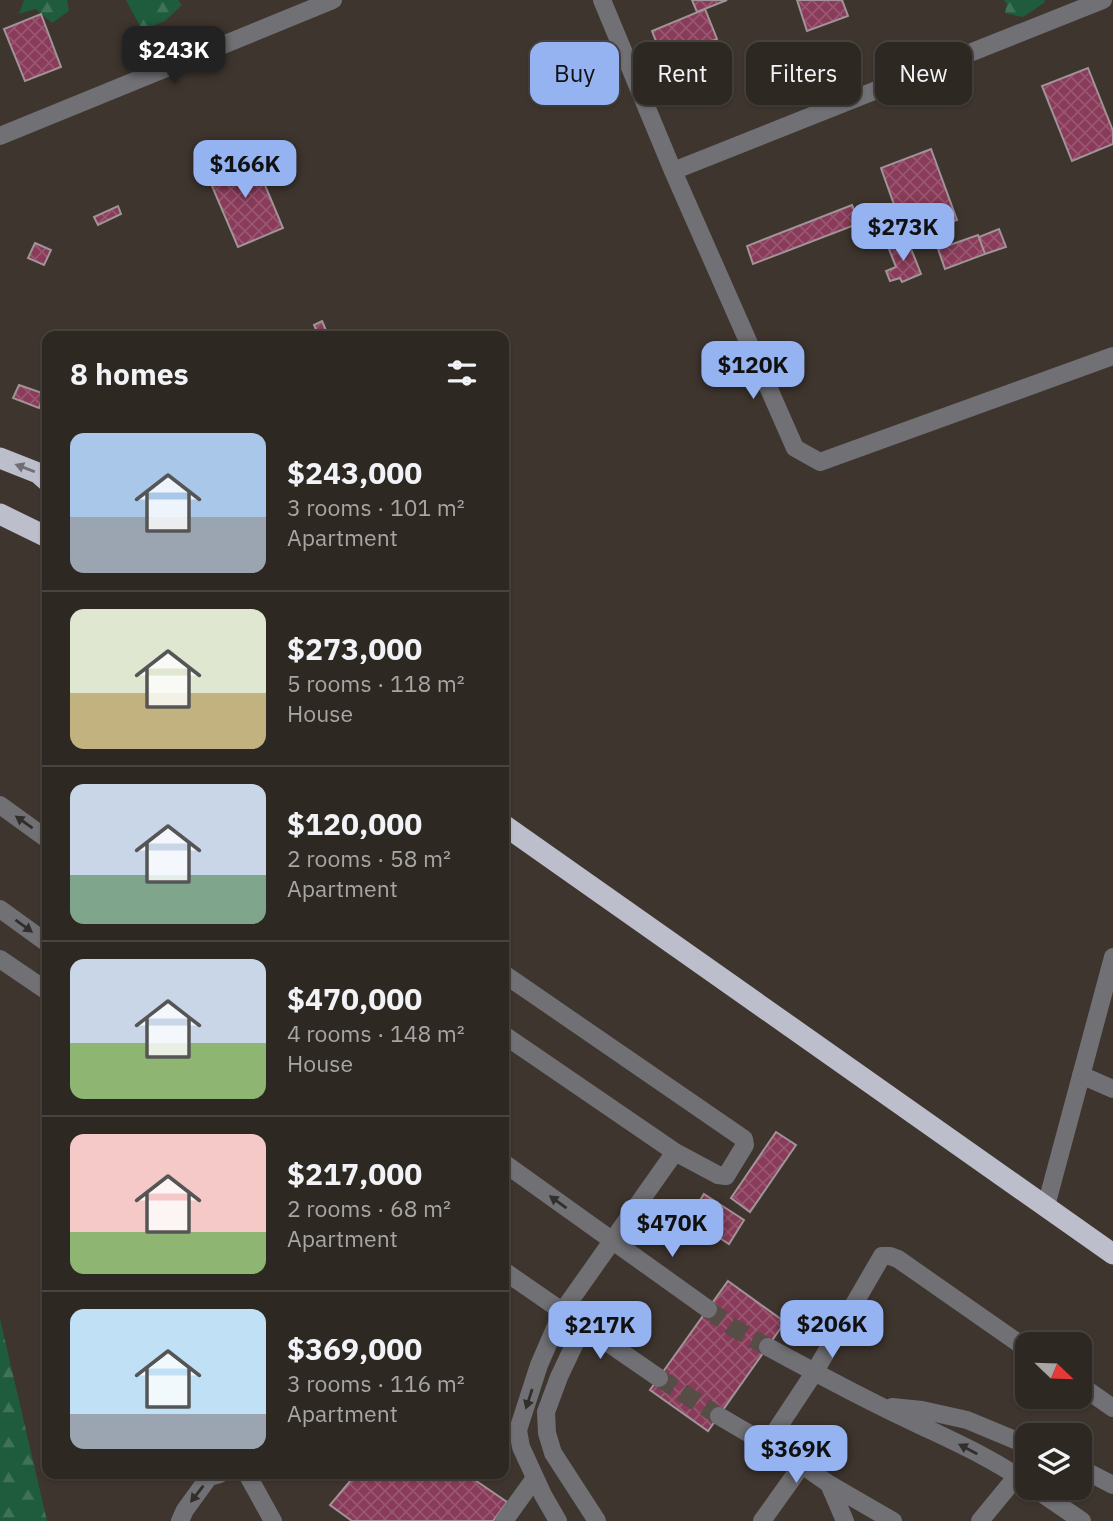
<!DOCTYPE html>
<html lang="en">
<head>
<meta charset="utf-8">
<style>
  body { margin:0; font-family:"IBM Plex Sans",sans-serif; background:#3a342f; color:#f1f3f6; height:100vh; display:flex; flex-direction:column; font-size:26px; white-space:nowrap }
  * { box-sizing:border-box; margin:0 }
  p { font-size:23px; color:#a7a6a5 }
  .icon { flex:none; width:38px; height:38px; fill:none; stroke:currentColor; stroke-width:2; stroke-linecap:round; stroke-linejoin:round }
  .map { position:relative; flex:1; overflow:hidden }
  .panel { position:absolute; left:42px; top:331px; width:467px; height:1148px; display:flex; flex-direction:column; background:#2e2822; border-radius:14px; box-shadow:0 2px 5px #0004,0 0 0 2px #494440 }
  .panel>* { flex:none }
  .banner { position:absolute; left:530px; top:42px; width:478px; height:63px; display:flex; gap:14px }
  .needle { width:46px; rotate:113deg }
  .fabs { position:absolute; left:1015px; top:1332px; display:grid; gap:14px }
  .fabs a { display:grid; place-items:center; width:77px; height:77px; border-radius:14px; background:#2e2822; box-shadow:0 2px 5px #0004,0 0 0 2px #494440; font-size:35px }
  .price { position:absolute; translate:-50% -60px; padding:0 16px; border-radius:14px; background:#95b2f1; color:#111; font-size:23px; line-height:46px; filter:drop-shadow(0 2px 4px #0008) }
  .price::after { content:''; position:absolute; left:50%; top:42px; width:21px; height:16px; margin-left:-10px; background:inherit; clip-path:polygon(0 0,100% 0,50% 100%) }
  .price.on { background:#222; color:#fff }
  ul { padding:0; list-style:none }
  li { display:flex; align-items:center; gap:21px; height:175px; padding:0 28px }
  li+li { border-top:2px solid #494440 }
  li span { display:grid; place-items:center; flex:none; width:196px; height:140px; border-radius:14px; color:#555 }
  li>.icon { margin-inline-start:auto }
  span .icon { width:84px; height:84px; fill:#fffc; stroke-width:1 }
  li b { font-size:30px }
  h2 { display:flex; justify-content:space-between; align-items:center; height:84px; padding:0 28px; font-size:30px }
  .tag { padding:0 24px; border-radius:14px; background:#2e2822; box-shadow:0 2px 5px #0004,0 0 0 2px #494440; font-size:24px; line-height:63px }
  .tag.on { background:#95b2f1; color:#111 }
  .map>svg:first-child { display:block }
  .forest { fill:url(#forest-firs) }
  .building { fill:url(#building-cross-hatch); stroke:#a19397; stroke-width:2 }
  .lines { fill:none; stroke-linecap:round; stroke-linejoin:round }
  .minor-tunnel { stroke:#554d46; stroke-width:18; stroke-dasharray:18 9; stroke-linecap:butt }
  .minor { stroke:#707075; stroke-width:18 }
  .highway { stroke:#bdbecb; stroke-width:21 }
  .oneway { fill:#6f6e72 }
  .oneway2 { fill:#312e2c }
</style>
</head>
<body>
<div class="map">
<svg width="1113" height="1521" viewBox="0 0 1113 1521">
  <defs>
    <pattern id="forest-firs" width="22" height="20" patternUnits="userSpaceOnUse" patternTransform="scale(1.75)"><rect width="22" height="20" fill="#1f5c3d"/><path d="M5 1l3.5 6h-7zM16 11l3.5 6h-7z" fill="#3f7258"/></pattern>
    <pattern id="building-cross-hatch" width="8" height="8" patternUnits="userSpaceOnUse" patternTransform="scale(1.75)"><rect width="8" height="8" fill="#893b59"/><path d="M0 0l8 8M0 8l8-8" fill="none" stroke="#995670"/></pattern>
  </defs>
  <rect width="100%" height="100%" fill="#3e352e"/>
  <path class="forest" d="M24,0H67L69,11L52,23L36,9L19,14Z
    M126,0H178L182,5L165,21L142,30Z
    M1004,0H1045L1044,3L1023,17L1005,13L1007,4Z
    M0,1319L47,1521H0Z"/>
  <path class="building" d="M692,0H727L697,12Z
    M797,0H842L848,16L807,31Z
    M705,9L717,39L664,61L652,31Z
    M41,14L61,67L25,81L4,29Z
    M1088,68L1113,131V144L1072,161L1042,86Z
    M931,149L957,220L906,238L881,168Z
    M251,152L283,228L238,247L206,172Z
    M852,205L860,223L753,264L747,246Z
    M118,206L121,214L98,225L94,217Z
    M999,229L1006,247L985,254L979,237Z
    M978,235L985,254L945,269L938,249Z
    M908,241L921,274L902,282L900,278L890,281L886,271L896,267L889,249Z
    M35,243L51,250L44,265L28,258Z
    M322,321L328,335L327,336H319L314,325Z
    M19,385L45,394L39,408L13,398Z
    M776,1132L796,1145L750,1212L731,1198Z
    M704,1194L744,1220L729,1244L689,1218Z
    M728,1281L785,1322L708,1431L650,1390Z
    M356,1474H466L507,1502L493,1521H352L330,1505Z"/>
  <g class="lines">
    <path class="minor-tunnel" d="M708,1309L735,1329L768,1347
      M659,1378L719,1416"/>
    <path class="minor" d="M602,0L673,171L795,448L820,462L1113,356
      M0,136L333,0
      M673,171L1103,0
      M0,805L47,839
      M0,909L47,943
      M0,959L47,991
      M504,974L744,1139L745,1145L726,1176L718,1175L675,1152L504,1035
      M1081,1075L1113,1089
      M504,1163L708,1309
      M1046,1206L1113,957
      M504,1271L659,1378
      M583,1326L559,1377L546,1412L547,1433L553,1453L597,1521
      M768,1347C814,1372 860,1397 907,1419C948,1439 991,1457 1027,1483
      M1080,1385L1113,1408
      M892,1407L922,1410L967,1420L1027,1445
      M719,1416L802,1465L829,1484L893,1521
      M767,1444L814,1373L882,1256H890L898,1259L1027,1349
      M1080,1468L1113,1485
      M247,1474L273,1521
      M829,1484L845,1521
      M1034,1488L1082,1521
      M180,1521L185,1510L209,1477L220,1474
      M504,1521L535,1478
      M558,1521L543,1495L521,1447L518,1430L539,1365L562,1312L675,1152
      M762,1521L802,1465
      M980,1521L1017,1476L1027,1467"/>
    <path class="highway" d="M0,458L38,473L47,481
      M0,514L47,537
      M504,825L1113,1254"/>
  </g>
  <defs><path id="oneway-solid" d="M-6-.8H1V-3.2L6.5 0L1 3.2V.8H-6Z" transform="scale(1.75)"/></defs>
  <use class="oneway" href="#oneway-solid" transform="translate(25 468) rotate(-159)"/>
  <g class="oneway2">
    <use href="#oneway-solid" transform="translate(24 822) rotate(-145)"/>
    <use href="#oneway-solid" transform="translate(24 926) rotate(36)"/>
    <use href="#oneway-solid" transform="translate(558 1202) rotate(-144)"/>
    <use href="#oneway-solid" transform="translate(529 1399) rotate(108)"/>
    <use href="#oneway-solid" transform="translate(968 1449) rotate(-152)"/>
    <use href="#oneway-solid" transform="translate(197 1494) rotate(128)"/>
  </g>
</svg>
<div class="fabs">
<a><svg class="needle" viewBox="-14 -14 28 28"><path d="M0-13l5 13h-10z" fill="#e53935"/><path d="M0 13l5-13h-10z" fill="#a7a6a5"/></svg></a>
<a><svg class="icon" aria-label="layers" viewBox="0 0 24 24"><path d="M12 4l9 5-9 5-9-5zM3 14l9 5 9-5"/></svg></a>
</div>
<b class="price on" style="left:174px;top:86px">$243K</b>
<b class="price" style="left:245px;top:200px">$166K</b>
<b class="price" style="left:903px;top:263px">$273K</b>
<b class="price" style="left:753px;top:401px">$120K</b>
<b class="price" style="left:672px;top:1259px">$470K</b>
<b class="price" style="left:832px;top:1360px">$206K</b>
<b class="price" style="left:600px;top:1361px">$217K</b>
<b class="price" style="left:796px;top:1485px">$369K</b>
<div class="banner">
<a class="tag on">Buy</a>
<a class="tag">Rent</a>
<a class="tag">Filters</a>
<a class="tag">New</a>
</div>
<section class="panel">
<h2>8 homes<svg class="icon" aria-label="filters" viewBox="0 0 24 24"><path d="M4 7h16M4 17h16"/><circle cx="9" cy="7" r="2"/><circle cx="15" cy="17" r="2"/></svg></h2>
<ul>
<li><span style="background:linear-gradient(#a9c7e8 60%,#9aa5b1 0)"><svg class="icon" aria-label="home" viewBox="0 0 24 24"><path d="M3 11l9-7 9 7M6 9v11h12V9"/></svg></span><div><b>$243,000</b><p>3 rooms · 101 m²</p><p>Apartment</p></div></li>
<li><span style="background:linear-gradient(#dfe7d0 60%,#c2b280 0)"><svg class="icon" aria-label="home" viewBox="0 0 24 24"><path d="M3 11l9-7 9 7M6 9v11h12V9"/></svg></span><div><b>$273,000</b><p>5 rooms · 118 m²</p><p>House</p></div></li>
<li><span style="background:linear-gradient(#c9d6e8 65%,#7fa58c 0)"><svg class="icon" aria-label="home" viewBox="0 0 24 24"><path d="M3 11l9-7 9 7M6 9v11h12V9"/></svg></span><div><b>$120,000</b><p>2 rooms · 58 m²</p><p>Apartment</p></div></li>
<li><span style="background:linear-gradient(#c9d6e8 60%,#8fb573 0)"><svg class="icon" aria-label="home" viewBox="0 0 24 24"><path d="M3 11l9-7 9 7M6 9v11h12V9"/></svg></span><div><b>$470,000</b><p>4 rooms · 148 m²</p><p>House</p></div></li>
<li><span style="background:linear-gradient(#f6c9c9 70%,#8fb573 0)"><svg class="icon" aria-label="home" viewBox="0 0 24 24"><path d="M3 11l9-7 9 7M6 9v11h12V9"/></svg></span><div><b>$217,000</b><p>2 rooms · 68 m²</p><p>Apartment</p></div></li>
<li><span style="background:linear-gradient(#bfe0f5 75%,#9aa5b1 0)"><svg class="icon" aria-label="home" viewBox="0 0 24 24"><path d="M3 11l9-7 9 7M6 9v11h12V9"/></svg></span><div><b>$369,000</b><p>3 rooms · 116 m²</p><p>Apartment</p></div></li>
</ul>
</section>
</div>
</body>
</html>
